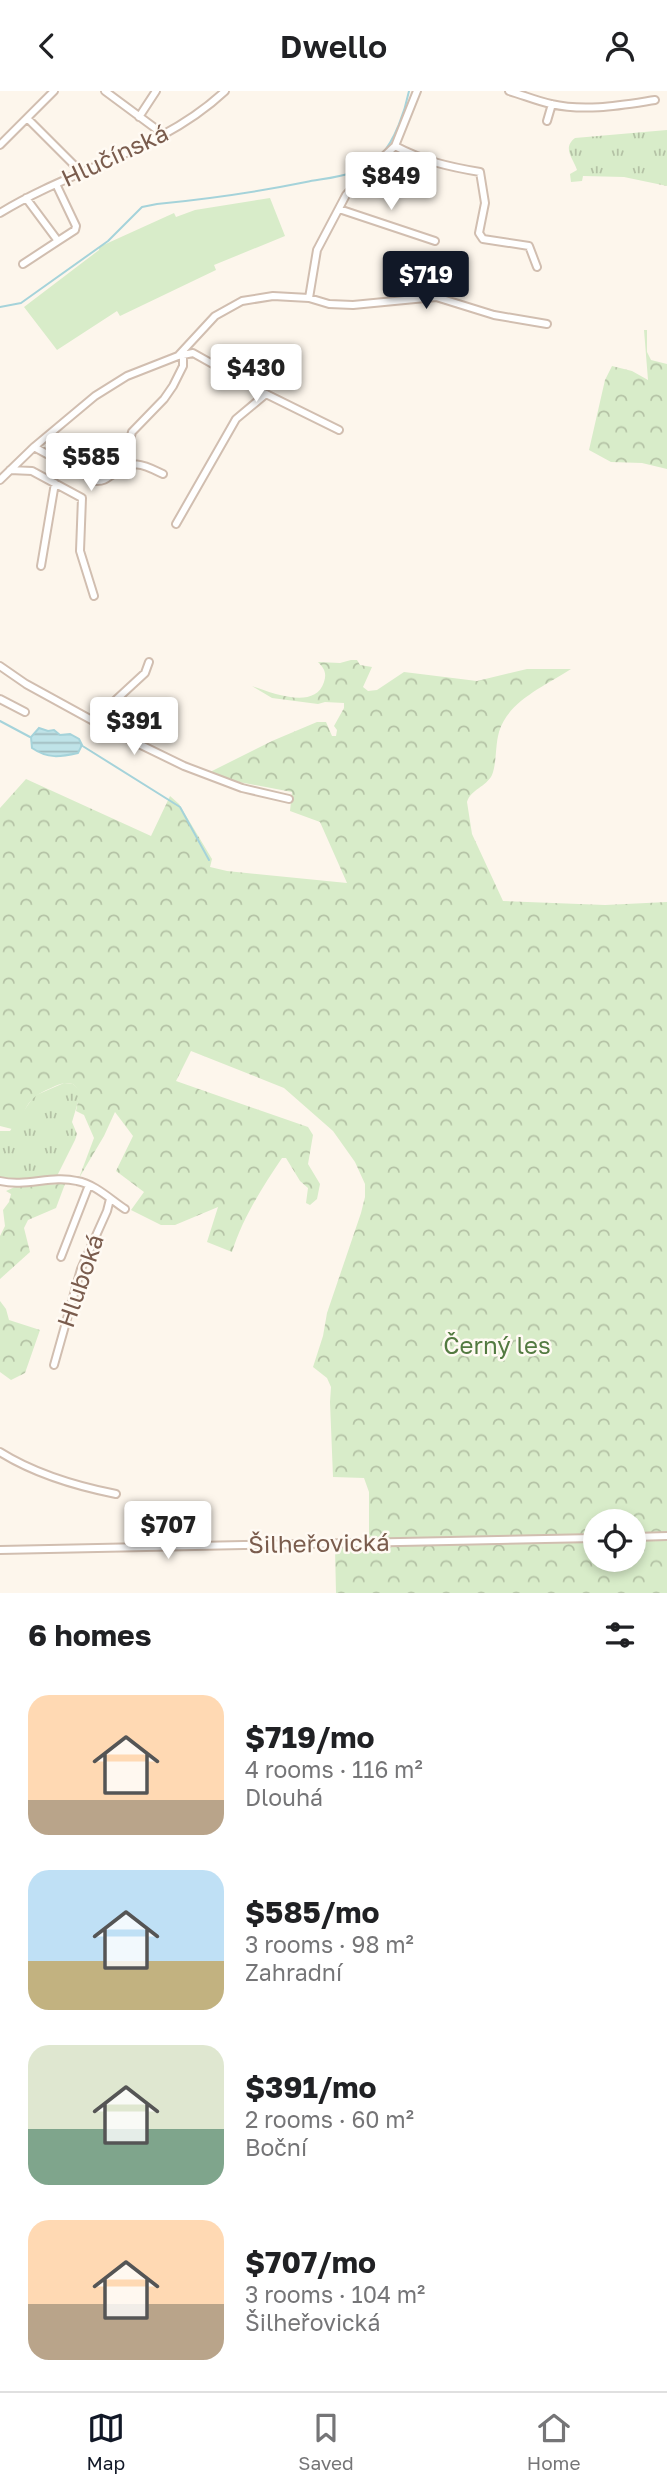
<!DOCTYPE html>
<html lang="en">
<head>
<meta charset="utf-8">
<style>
  body { margin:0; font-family:"Golos Text",sans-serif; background:#f6f6f6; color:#202124; height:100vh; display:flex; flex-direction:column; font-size:26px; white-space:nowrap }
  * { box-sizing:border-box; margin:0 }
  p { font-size:23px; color:#757577 }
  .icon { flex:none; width:38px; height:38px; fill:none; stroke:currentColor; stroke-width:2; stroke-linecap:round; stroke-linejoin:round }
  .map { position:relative; height:1502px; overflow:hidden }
  .panel { display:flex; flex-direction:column; background:#fff; flex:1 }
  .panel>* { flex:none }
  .tools { position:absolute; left:583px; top:1418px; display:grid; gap:14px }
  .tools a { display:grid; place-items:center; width:63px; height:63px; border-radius:50%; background:#fff; box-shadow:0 4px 10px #0003; font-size:35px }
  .price { position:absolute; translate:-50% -60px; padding:0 16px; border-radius:7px; background:#fff; color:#222; font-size:23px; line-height:46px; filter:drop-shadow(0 2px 4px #0008) }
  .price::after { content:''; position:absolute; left:50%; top:42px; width:21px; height:16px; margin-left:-10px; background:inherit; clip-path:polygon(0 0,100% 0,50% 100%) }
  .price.active { background:#111827; color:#fff }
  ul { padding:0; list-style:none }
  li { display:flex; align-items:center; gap:21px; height:175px; padding:0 28px }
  li span { display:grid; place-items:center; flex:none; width:196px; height:140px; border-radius:21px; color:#555 }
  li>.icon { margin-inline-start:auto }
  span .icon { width:84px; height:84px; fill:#fffc; stroke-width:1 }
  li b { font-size:30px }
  h2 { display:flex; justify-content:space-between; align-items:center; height:84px; padding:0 28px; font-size:30px }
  header { display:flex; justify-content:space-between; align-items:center; height:91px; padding:0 28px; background:#fff; font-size:32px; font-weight:600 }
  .tabs { display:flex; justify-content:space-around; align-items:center; height:98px; border-top:2px solid #e0e0e0; background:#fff; font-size:19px; color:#757577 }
  .tabs a { display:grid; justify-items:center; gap:4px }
  .tabs .active { color:#111827 }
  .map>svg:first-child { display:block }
  .grass { fill:url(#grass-tufts) }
  .forest { fill:url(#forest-crowns); fill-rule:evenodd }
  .pitch { fill:#d8ecc9 }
  .water { fill:url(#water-rules); stroke:#a5d3da; stroke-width:2 }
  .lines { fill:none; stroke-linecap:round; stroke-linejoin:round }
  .stream { stroke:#a5d3da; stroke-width:2 }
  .minor-casing { stroke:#d1beb0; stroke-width:10 }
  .minor { stroke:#fff; stroke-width:6 }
  .labels { text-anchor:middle; stroke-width:5; stroke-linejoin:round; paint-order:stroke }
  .street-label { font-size:24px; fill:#7a5c4d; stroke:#fffaf3 }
  .park-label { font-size:24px; fill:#537a41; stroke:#fffaf3 }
</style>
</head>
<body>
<header><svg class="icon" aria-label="back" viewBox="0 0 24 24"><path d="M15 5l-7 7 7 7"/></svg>Dwello<svg class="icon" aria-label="person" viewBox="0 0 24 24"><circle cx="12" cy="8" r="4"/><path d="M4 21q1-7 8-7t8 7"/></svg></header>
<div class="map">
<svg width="667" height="1502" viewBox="0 0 667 1502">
  <defs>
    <pattern id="grass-tufts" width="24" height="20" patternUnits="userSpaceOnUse" patternTransform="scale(1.75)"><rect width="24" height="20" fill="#d8ecc9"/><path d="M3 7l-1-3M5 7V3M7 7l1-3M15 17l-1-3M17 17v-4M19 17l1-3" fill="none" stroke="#b4c2a5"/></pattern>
    <pattern id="forest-crowns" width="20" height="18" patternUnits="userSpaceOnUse" patternTransform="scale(1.75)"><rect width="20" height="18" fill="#d8ecc9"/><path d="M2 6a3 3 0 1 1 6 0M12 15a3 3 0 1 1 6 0" fill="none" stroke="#b4c2a5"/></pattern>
    <pattern id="water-rules" width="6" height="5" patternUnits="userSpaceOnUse" patternTransform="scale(1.75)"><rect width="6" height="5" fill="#bfe3e8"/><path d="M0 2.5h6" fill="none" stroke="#a0bbbe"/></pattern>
  </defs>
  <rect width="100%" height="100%" fill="#fdf6ec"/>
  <path class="grass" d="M667,39V95L624,86L583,85L582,90L571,91L570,83L577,79C573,67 562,57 575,47Z
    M64,992L73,993L81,1001L72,1031L77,1043L75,1049L56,1087L27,1091L0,1088V1040H10L34,1005Z"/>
  <path class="forest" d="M644,239H647V261L651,269L667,273V378L642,372L611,371L589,359L605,289L612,275L632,280L648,289Z
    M351,569H357L360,574L372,576L363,596L368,600L377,599L404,581L477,590L527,578H571C545,595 508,610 499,641C495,655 497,671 492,684C486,696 471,698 467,711L472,743L503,810L605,814L667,811V1502H336L335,1457L369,1456V1401L364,1387L333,1386L330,1311L331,1296L327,1287L313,1276L323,1245L327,1222L361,1122L365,1106V1093L355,1071L333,1040L284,997L191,960L176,990L308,1036L313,1044L308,1073L320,1093L317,1108L310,1114L306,1112L308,1097L300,1090L286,1067H282C262,1097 243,1126 232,1161L207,1151L218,1116L175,1134H161L131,1119L144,1101L116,1080L133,1045L115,1021L104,1045L79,1087L94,1047L84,1024L76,1020L80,1001L73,993C64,991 59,993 51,997C21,1009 30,1020 12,1038L0,1035V717L26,688L151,745L170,705L179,713L212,768L210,776L227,780L347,792L320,731L290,720L292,701L207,685L210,681L272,650L317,631H326L332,645H336L337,639L334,635L344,617V612L325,611L318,613L272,607L252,595C270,601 315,620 324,591C327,582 324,577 318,571L340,572ZM595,1430H634V1468H595Z
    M65,1093L56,1117L28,1129L24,1137L30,1161L0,1188V1145L5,1135L3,1119L9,1111L11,1103L6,1100L19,1094Z
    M0,1210L6,1218L9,1229L40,1239L25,1282L11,1289L0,1281Z"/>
  <path class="pitch" d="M270,107L285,145L214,174L216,179L120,225L117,220L57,259L24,216L99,159V156L174,122L176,126L195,119Z"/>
  <path class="water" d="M39,637L48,640L54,639L60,644L70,643L79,648L82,654L78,662C60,666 48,668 32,657L31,646Z"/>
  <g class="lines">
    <path class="stream" d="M0,216L21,212L108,150L142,116L157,113C207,108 257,101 306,91C332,86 362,85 381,64C395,49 405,20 409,0
      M0,630L30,646
      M81,654L180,716L209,769"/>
    <g class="minor-casing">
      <path id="minor" d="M105,0L163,43
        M509,0C523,4 537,10 551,13C586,21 622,14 655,9
        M139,26L156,0
        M27,27L76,76L79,83
        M547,30L552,13
        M0,54L54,0
        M395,55C423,70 450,76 480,81L485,112L479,142L483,148L529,155L537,176
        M56,93L76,135L75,139L58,150
        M339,118L435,150
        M0,122C73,77 161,60 225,0
        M23,173L58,150L26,107
        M309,207L317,159L346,104L363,85L395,55L417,0
        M178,265L193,262L266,303L339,339
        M34,356L97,390C105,390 107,387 113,383C134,368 142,373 163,383
        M123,376L132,341L164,308L173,295L183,275V264
        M10,379L32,380L82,407L80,460L94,505
        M0,389L34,356L95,305L127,285L178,265L215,225L242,210L273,205L309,207L329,213L353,214L436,206L494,224L547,233
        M176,433L236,328L266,303
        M41,475L55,392
        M0,575L26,593L108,638L184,675L242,697L289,708
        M0,608L25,621
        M93,630L145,582L149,571
        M0,1090C26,1096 52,1084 77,1090C95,1093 111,1109 125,1118
        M61,1166L89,1094
        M54,1274L81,1178L107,1120L110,1108
        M0,1361C35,1383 76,1395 116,1403
        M634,1446L667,1445
        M0,1459L595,1447"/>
    </g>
    <use href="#minor" class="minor"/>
  </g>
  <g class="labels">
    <g class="street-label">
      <text transform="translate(115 65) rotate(-25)" y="8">Hlučínská</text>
      <text transform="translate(81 1190) rotate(-71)" y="8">Hluboká</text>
      <text transform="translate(319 1453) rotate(-1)" y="8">Šilheřovická</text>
    </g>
    <g class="park-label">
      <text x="497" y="1263">Černý les</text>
    </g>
  </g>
</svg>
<div class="tools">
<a><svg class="icon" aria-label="locate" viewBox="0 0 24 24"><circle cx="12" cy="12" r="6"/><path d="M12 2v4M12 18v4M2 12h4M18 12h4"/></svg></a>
</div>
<b class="price" style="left:391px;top:121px">$849</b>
<b class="price active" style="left:426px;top:220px">$719</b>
<b class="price" style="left:256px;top:313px">$430</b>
<b class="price" style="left:91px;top:402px">$585</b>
<b class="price" style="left:134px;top:666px">$391</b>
<b class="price" style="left:168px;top:1470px">$707</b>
</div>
<section class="panel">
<h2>6 homes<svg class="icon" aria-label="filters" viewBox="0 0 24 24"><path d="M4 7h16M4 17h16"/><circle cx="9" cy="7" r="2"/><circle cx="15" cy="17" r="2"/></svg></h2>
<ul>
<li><span style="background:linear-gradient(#ffd9b3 75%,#b9a48a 0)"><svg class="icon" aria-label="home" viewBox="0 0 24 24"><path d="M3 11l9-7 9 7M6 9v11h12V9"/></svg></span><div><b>$719/mo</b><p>4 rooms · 116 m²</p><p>Dlouhá</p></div></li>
<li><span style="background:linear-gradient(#bfe0f5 65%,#c2b280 0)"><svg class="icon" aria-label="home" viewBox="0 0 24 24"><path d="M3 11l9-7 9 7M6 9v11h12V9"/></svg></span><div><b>$585/mo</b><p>3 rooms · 98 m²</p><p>Zahradní</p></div></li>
<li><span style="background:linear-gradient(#dfe7d0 60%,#7fa58c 0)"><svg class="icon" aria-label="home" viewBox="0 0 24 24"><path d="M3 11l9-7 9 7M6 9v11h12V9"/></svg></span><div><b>$391/mo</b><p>2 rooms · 60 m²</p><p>Boční</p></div></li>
<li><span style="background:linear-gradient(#ffd9b3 60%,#b9a48a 0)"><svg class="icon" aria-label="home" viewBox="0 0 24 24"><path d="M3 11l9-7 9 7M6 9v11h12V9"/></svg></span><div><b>$707/mo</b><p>3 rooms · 104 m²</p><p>Šilheřovická</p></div></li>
</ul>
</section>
<nav class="tabs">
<a class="active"><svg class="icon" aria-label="map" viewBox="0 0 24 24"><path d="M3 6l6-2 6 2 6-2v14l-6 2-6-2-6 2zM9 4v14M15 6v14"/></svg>Map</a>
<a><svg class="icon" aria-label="saved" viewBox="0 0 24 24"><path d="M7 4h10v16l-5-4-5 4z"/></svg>Saved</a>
<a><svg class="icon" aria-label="home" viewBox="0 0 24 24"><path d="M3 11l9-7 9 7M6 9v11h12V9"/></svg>Home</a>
</nav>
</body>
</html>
